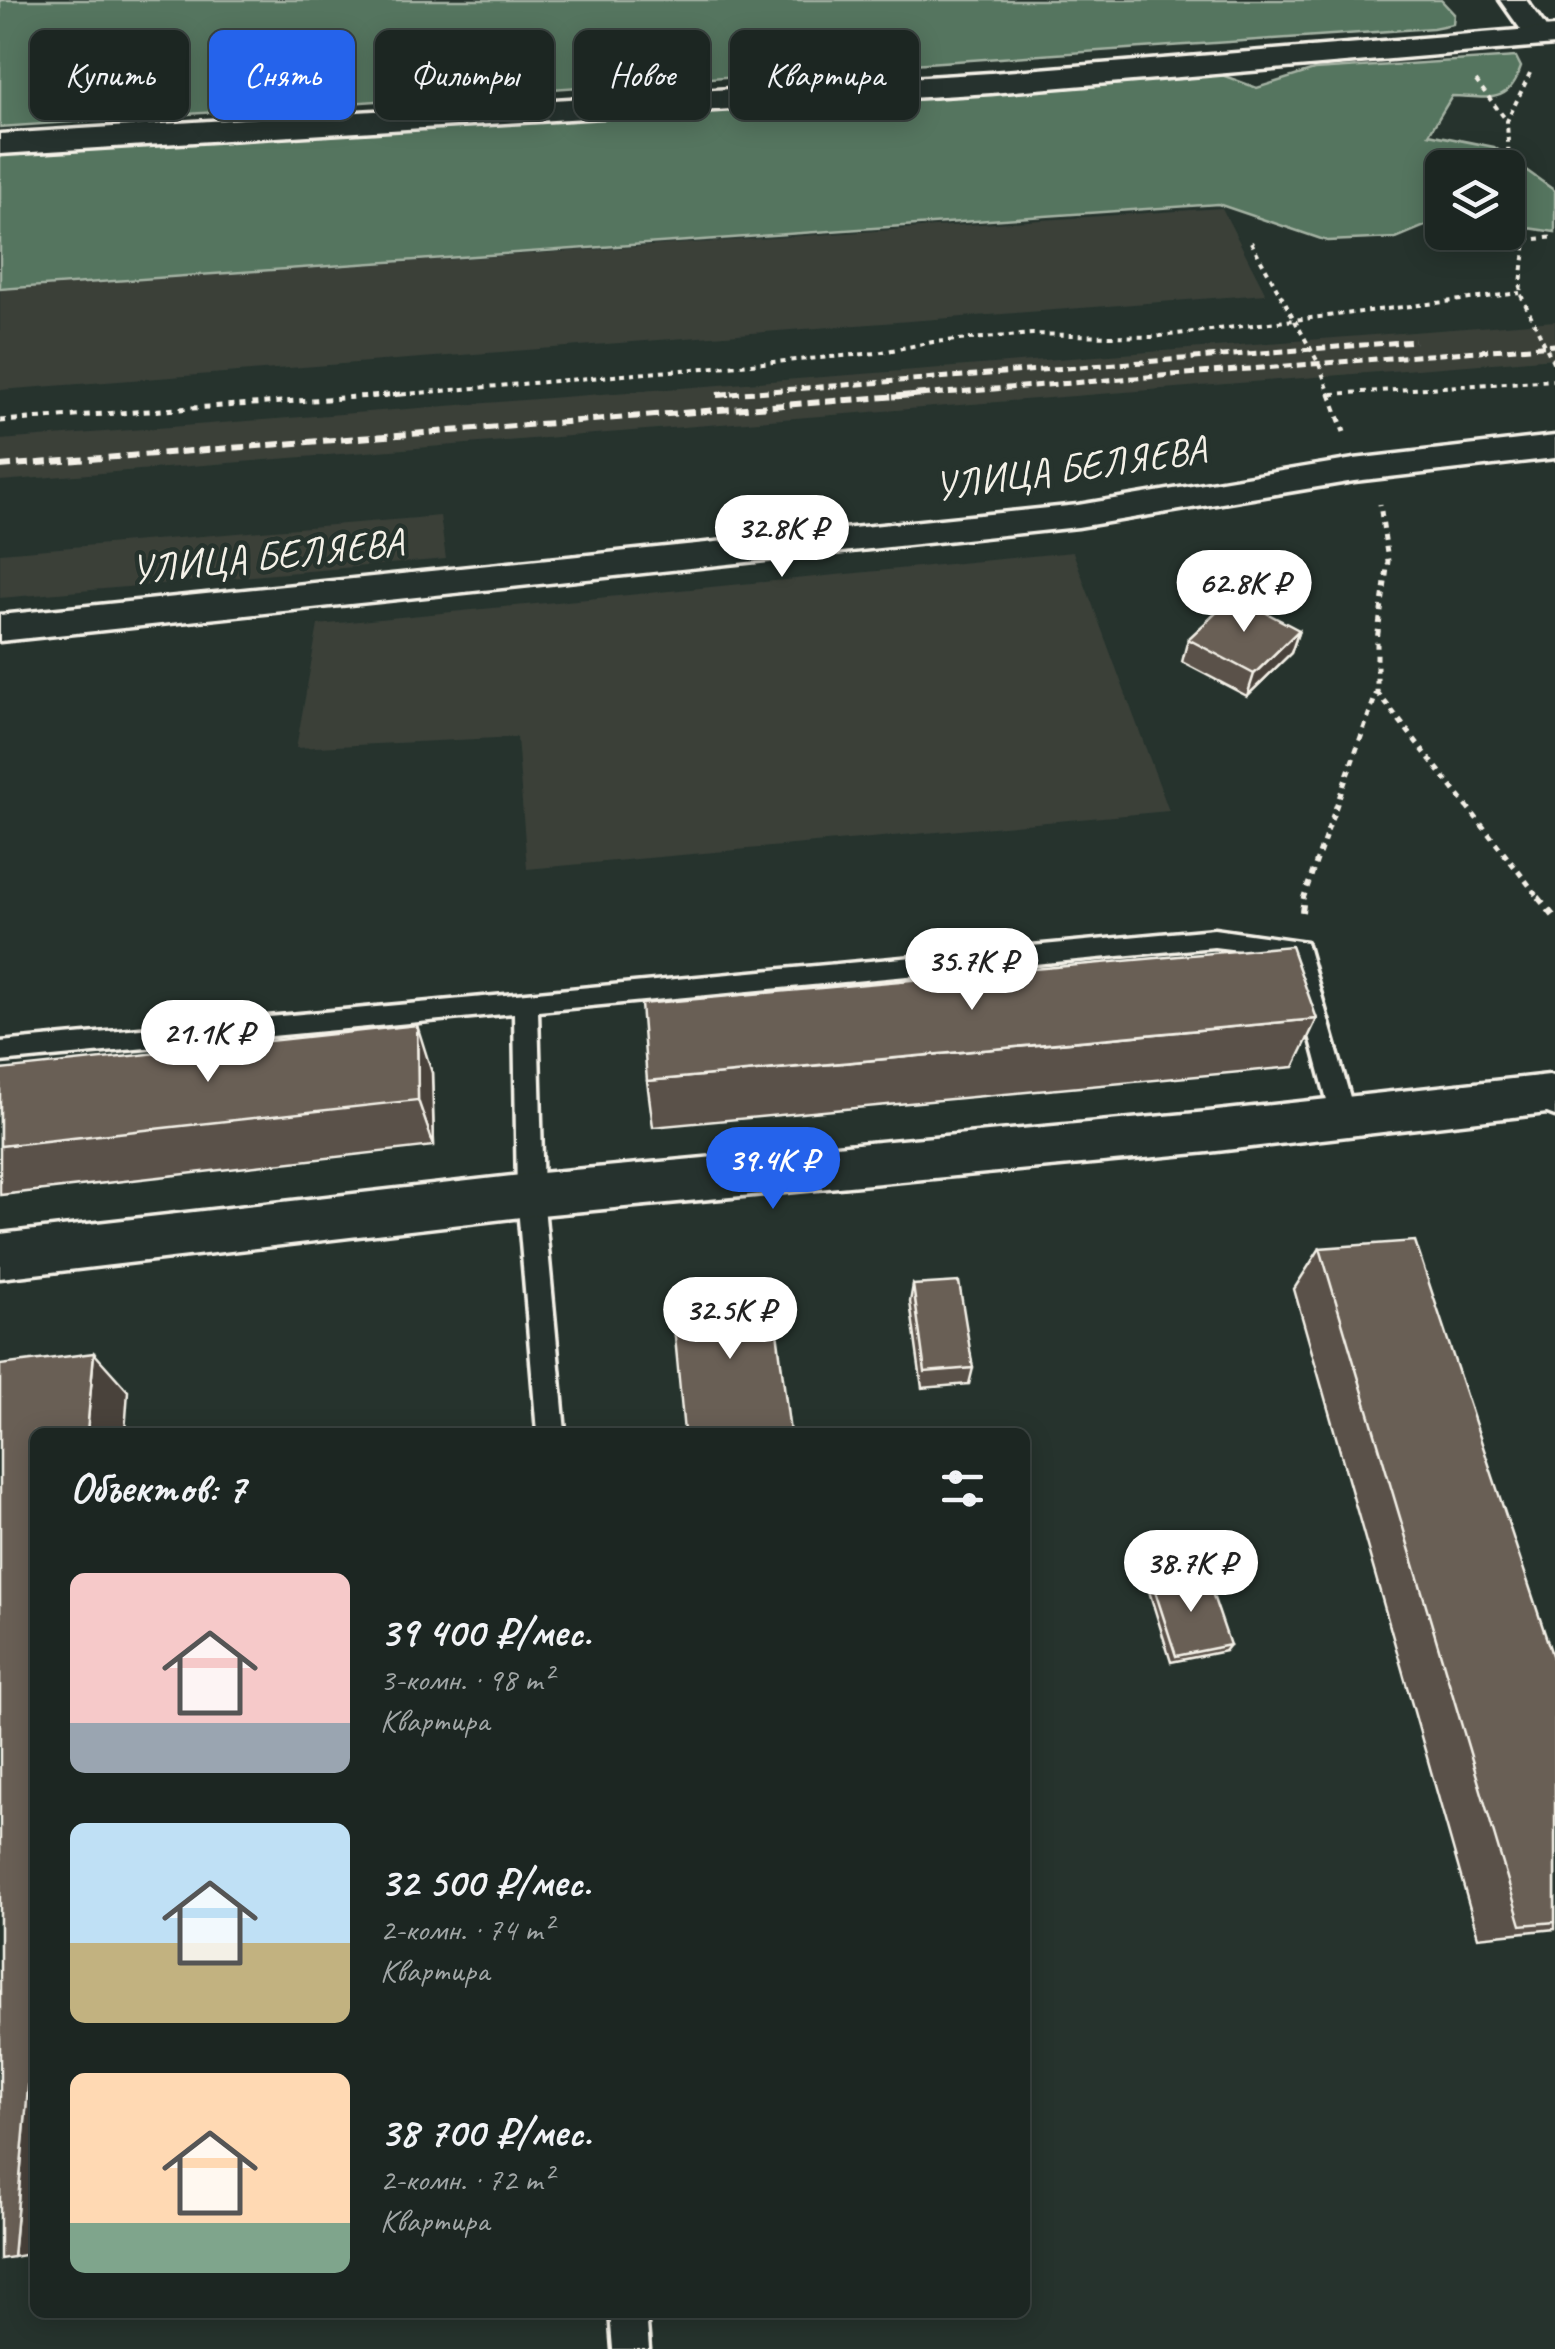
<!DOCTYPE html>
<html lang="ru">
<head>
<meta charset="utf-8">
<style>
  body { margin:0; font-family:Caveat,sans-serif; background:#29322f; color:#f1f3f6; height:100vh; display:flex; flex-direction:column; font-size:38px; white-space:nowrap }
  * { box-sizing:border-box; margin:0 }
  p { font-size:32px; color:#a0a5a5 }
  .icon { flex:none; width:55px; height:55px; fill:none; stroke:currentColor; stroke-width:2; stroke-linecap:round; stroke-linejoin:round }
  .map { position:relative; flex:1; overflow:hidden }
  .drawer { position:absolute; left:30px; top:1428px; width:1000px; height:890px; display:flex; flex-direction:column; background:#1c2622; border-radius:15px; box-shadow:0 5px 25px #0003,0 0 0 2px #3a4340 }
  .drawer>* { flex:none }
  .banner { position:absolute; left:30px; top:30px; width:1000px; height:90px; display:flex; gap:20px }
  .controls { position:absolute; left:1425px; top:150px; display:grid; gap:20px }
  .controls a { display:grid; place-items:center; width:100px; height:100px; border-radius:15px; background:#1c2622; box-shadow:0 5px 25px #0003,0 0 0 2px #3a4340; font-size:50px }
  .price { position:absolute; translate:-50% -85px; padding:0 22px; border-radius:35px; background:#fff; color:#222; font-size:32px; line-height:65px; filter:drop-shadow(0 2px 5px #0008) }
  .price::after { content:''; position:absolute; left:50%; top:60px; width:30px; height:22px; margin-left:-15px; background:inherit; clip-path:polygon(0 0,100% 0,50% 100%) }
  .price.active { background:#2563eb; color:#fff }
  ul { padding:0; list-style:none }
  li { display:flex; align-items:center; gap:30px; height:250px; padding:0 40px }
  li span { display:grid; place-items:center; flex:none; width:280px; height:200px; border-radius:15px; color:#555 }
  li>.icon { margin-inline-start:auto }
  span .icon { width:120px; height:120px; fill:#fffc; stroke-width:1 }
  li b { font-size:42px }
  h2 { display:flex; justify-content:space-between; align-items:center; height:120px; padding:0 40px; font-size:42px }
  .chip { padding:0 35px; border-radius:15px; background:#1c2622; box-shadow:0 5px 25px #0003,0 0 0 2px #3a4340; font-size:35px; line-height:90px }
  .chip.active { background:#2563eb; color:#fff }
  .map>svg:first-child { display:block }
  .built { fill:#3a4039 }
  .green { fill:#55745e; stroke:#a4b2a3; stroke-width:2.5 }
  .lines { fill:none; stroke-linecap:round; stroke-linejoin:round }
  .lane-casing { stroke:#f4f1e8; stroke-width:7 }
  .street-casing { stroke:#f4f1e8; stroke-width:7 }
  .secondary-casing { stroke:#f4f1e8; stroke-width:7 }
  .path-far2 { stroke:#f4f1e8; stroke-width:4; stroke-dasharray:5 5; stroke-linecap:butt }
  .path-far1 { stroke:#f4f1e8; stroke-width:5; stroke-dasharray:6 6; stroke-linecap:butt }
  .path { stroke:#f4f1e8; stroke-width:6; stroke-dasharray:8 8; stroke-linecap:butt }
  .lane { fill:#26332d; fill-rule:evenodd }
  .street { fill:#26332d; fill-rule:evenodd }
  .secondary { fill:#26332d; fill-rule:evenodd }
  .rail-far1 { stroke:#f4f1e8; stroke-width:5; stroke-dasharray:9 5; stroke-linecap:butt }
  .rail { stroke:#f4f1e8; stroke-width:6; stroke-dasharray:12 6; stroke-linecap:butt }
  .wall { fill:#5a5148; stroke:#f4f1e8; stroke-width:2.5 }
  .shaded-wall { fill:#4a423b; stroke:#f4f1e8; stroke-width:2.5 }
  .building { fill:#695e54; stroke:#f4f1e8; stroke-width:2.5 }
  .labels { text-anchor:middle; stroke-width:9; stroke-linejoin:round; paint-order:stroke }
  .far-street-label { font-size:40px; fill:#f4f1e8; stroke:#26332d }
</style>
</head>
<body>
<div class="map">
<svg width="1555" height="2349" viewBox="0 0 1555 2349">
  <rect width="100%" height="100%" fill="#26332d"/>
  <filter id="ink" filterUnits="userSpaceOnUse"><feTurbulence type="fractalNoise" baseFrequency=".01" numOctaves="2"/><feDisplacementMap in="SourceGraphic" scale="20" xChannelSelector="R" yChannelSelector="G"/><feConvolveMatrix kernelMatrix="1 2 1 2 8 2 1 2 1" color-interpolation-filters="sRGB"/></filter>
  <g filter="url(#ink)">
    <path class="built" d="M1222,208L1266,294L0,390V289Z
      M1555,321V358L0,481V440Z
      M440,516L446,559L0,598V553Z
      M1073,552L1169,811L527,869L517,737L296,748L318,625Z"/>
    <path class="green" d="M0,0H1441L1454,14L1453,24L1433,28L0,127Z
      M1516,57L1521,67C1508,106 1488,97 1452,96L1429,134L1494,147L1555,191V232L1508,225V168H1442V219L1396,238L1327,241L1218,204L0,289V155L1178,75H1222L1257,88L1314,70Z"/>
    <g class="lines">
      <g class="lane-casing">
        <path id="lane" d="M1214,929L1306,942L1355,1115L1352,1122H1334L1331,1115L1289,956L1214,947L538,1011L543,1195L565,1432H537L517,1195L514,1013L0,1062V1042Z
          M610,2312H646L649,2349H613Z"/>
      </g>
      <g class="street-casing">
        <path id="street" d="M1500,0H1526L1554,38L1551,44H1531Z
          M1555,436V458L1354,481L1078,527L0,641V615L1078,505L1354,459Z
          M1549,1075L1555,1077V1116L1547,1113L1208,1152L530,1216L0,1278V1234L530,1174L1208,1112Z"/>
      </g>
      <g class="secondary-casing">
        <path id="secondary" d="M1555,27V45L991,93L0,154V134L991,73Z"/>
      </g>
      <path class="path-far2" d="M1530,73L1507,121L1510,188L1526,240L1520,293L1555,366
        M1476,81L1507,121
        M1526,240L1555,237
        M1251,242L1319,364L1331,397
        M1332,394L1555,380
        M372,397L877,353L933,342L1033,334L1152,337L1520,293"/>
      <path class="path-far1" d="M1330,394L1344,432
        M0,421L401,394
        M1377,692L1540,899
        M1303,899L1377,692V640L1388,561L1380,504"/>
      <path class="path" d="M1538,897L1555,918
        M1302,912L1304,897"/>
      <use href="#lane" class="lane"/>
      <use href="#street" class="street"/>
      <use href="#secondary" class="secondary"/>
      <path class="rail-far1" d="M717,395L1415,341
        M893,397L1555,345"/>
      <path class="rail" d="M717,395L730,394
        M0,466L925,394"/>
    </g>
    <path class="wall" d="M1299,630L1291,653L1247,696L1182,662L1188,639Z
      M1317,1019L1294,1067L653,1127L647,1081Z
      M0,1070L432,1073L434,1146L0,1195Z
      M1320,1248L1555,1664V1929L1478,1937L1294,1289Z
      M913,1285L973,1368L969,1384L922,1388L910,1302Z
      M1153,1585L1230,1645L1225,1651L1171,1662L1149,1591Z"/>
    <path class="shaded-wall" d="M1299,630L1291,653L1247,696L1254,674Z
      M417,1025L432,1073L434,1146L418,1100Z
      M94,1353L128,1391L125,1432H87Z
      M35,2009V2253L13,2257Z"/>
    <path class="building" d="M1234,596L1299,630L1254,674L1188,639Z
      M1291,946L1317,1019L647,1081L641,1004Z
      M417,1025L418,1100L0,1146V1070Z
      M1415,1241L1555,1664V1922L1521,1925L1320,1248Z
      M959,1282L973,1368L925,1372L913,1285Z
      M771,1285L790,1432H684L671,1295Z
      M94,1353L87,1432H35V2009L13,2257L0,2259V1365Z
      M1206,1575L1230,1645L1176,1656L1153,1585Z"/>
  </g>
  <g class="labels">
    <g class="far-street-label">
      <text transform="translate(1070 467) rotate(-8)" y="14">УЛИЦА БЕЛЯЕВА</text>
      <text transform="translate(267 555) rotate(-6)" y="14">УЛИЦА БЕЛЯЕВА</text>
    </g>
  </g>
</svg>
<div class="controls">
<a><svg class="icon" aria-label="layers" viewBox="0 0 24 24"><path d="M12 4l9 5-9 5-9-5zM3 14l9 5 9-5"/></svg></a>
</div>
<b class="price" style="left:782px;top:580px">32.8K ₽</b>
<b class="price" style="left:1244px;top:635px">62.8K ₽</b>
<b class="price" style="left:972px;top:1013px">35.7K ₽</b>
<b class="price" style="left:208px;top:1085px">21.1K ₽</b>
<b class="price active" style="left:773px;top:1212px">39.4K ₽</b>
<b class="price" style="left:730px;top:1362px">32.5K ₽</b>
<b class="price" style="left:1191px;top:1615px">38.7K ₽</b>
<div class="banner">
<a class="chip">Купить</a>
<a class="chip active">Снять</a>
<a class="chip">Фильтры</a>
<a class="chip">Новое</a>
<a class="chip">Квартира</a>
</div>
<section class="drawer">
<h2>Объектов: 7<svg class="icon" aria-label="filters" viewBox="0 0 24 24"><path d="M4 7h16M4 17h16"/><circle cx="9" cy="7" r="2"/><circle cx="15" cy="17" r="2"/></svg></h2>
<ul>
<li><span style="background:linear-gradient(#f6c9c9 75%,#9aa5b1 0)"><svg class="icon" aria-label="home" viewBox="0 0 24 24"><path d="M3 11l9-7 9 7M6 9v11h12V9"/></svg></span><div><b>39 400 ₽/мес.</b><p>3-комн. · 98 m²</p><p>Квартира</p></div></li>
<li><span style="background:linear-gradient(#bfe0f5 60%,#c2b280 0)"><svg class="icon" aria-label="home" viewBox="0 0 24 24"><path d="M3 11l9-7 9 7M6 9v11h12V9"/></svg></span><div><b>32 500 ₽/мес.</b><p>2-комн. · 74 m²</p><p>Квартира</p></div></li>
<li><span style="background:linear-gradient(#ffd9b3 75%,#7fa58c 0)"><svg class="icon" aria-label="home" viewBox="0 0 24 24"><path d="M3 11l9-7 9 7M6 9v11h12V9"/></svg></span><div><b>38 700 ₽/мес.</b><p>2-комн. · 72 m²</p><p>Квартира</p></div></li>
</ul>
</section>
</div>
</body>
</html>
